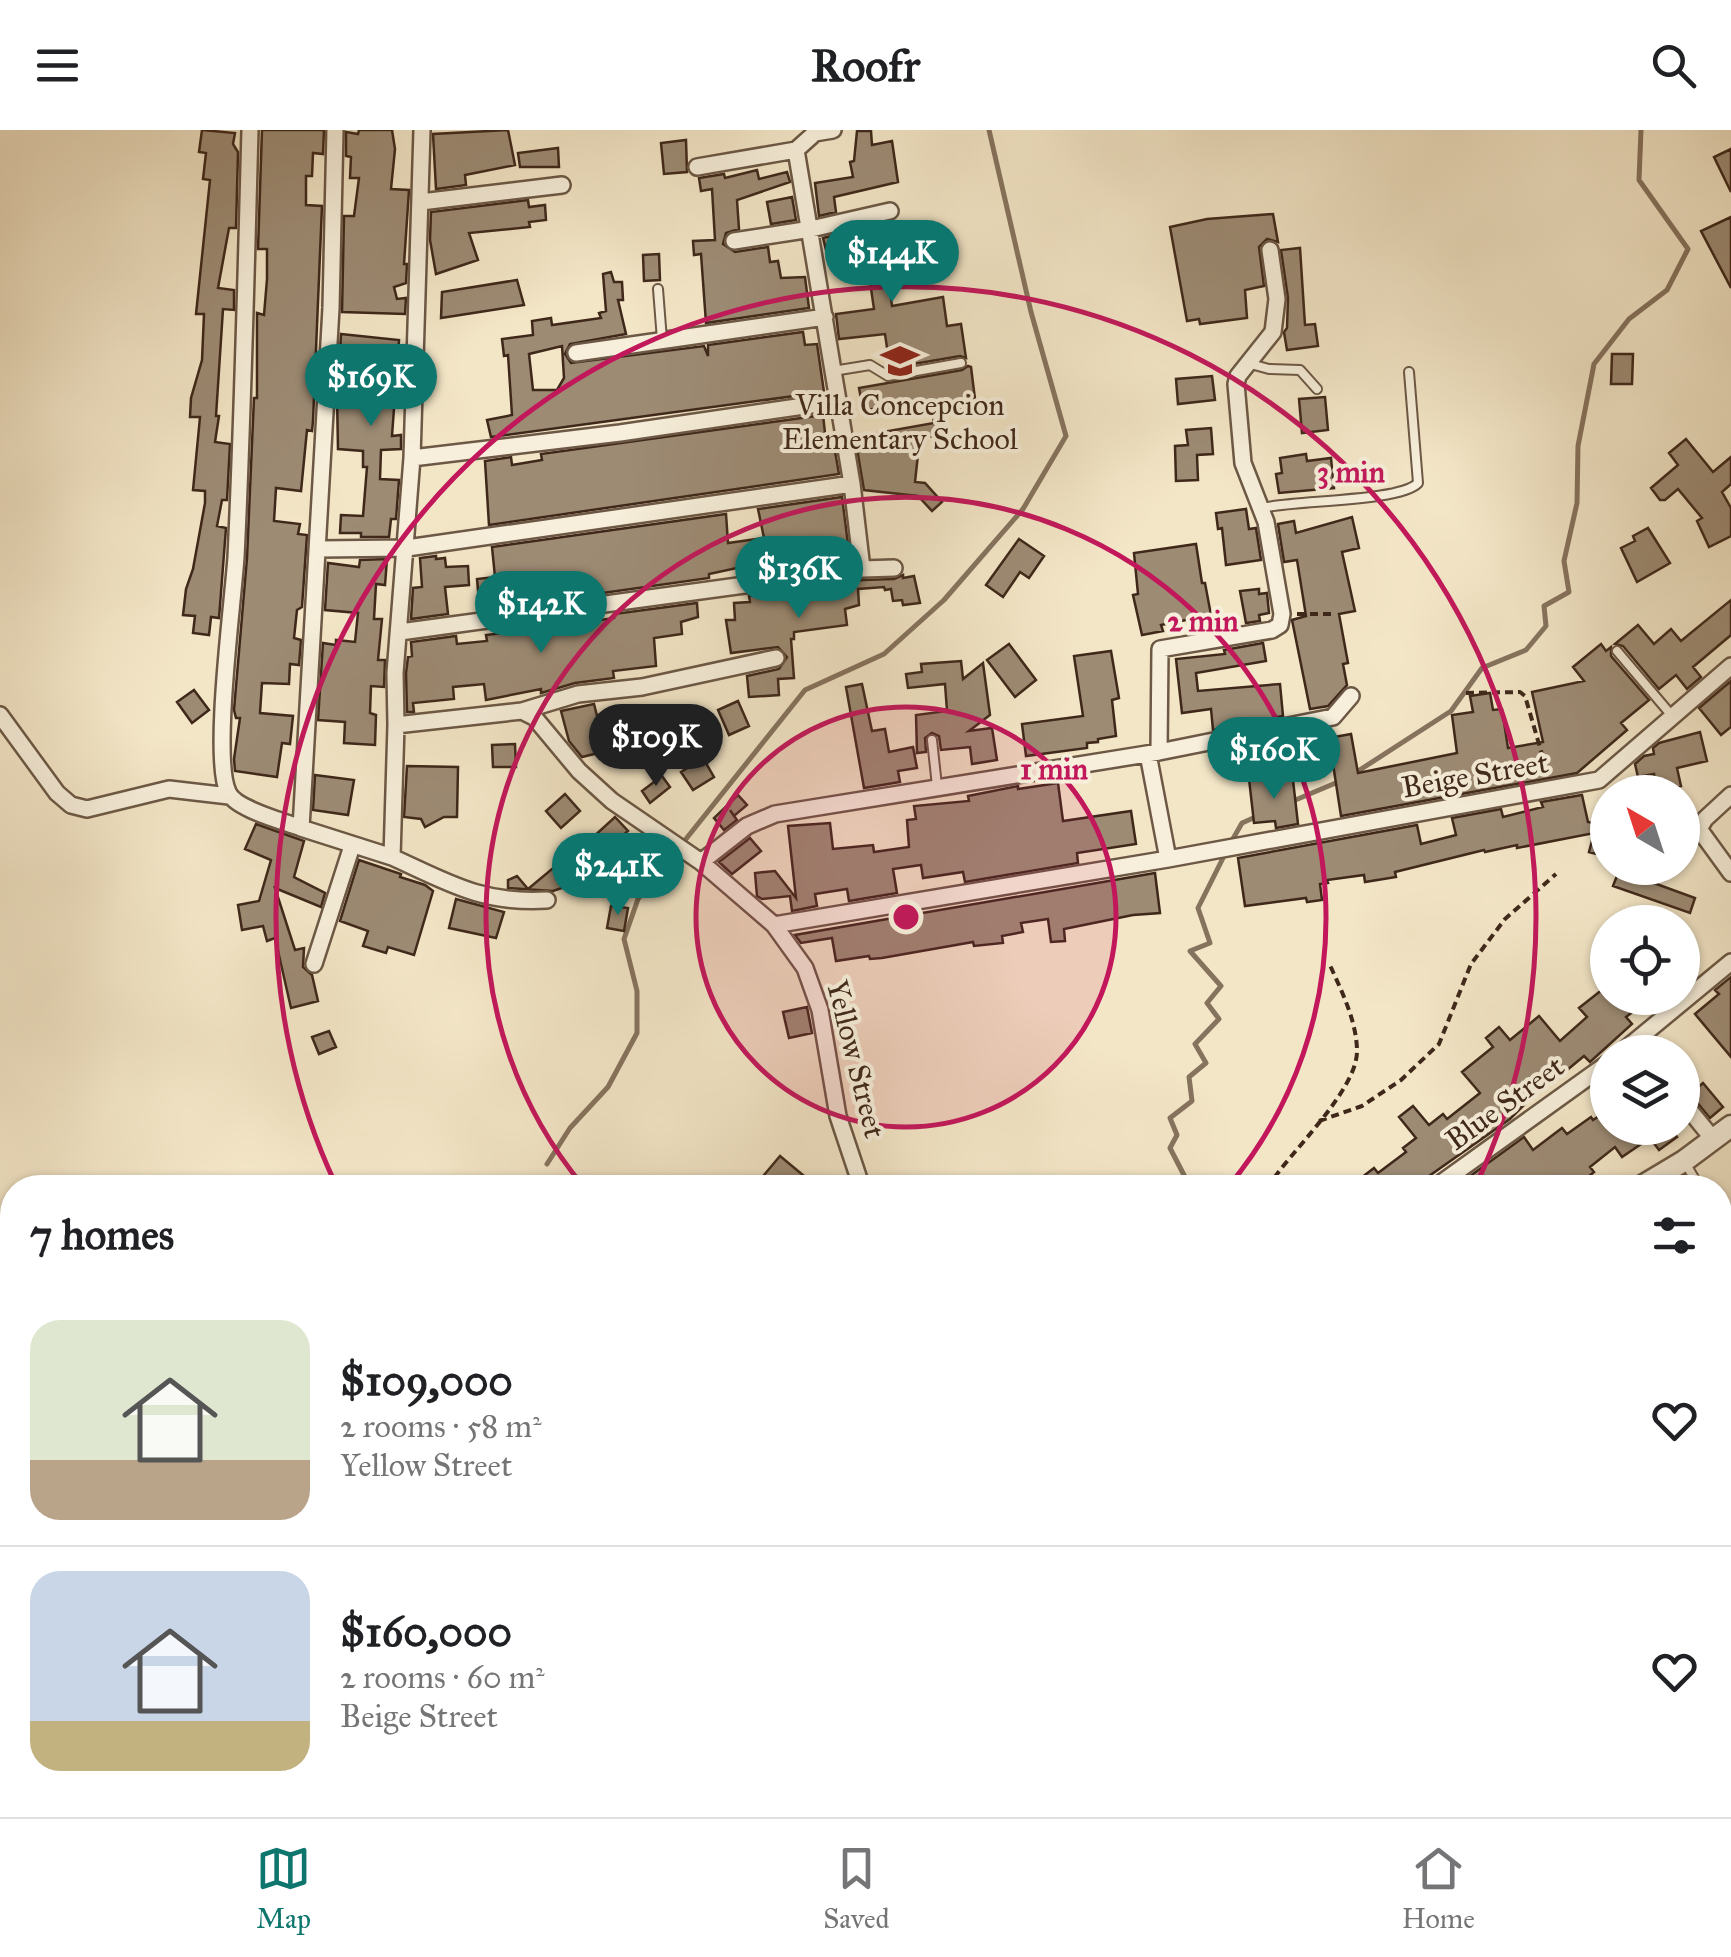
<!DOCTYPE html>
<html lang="en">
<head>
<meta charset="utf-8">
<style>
  body { margin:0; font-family:"IM FELL Great Primer",serif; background:#f6f6f6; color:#202124; height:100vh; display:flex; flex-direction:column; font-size:38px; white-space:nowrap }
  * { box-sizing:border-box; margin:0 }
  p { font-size:32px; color:#757577 }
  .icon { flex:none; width:55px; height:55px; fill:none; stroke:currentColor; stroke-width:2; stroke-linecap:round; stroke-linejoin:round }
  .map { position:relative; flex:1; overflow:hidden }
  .side { position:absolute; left:0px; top:1045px; width:1732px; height:642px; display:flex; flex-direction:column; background:#fff; border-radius:40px 40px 0 0; box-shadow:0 2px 8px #0004 }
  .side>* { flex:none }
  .needle { width:65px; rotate:321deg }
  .controls { position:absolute; left:1590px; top:645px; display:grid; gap:20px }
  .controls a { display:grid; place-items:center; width:110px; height:110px; border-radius:50%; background:#fff; box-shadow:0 2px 8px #0004; font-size:50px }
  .price { position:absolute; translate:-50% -85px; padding:0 22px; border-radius:35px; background:#0f766e; color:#fff; font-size:32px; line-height:65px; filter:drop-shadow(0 2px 5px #0008) }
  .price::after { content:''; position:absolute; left:50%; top:60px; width:30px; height:22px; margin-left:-15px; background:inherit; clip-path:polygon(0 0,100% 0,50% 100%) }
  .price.active { background:#222; color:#fff }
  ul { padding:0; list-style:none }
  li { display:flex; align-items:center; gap:30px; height:250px; padding:0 30px }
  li+li { border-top:2px solid #e0e0e0 }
  li span { display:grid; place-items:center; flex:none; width:280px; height:200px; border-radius:30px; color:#555 }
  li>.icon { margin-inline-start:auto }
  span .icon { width:120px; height:120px; fill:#fffc; stroke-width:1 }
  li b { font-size:42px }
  h2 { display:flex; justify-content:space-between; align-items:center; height:120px; padding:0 30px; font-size:42px }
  header { display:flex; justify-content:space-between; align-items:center; height:130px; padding:0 30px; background:#fff; font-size:45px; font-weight:700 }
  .tabs { display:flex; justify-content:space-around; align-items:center; height:140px; border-top:2px solid #e0e0e0; background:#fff; font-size:28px; color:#757577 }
  .tabs a { display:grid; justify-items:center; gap:5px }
  .tabs .active { color:#0f766e }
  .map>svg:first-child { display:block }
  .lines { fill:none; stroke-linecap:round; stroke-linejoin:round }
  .stream { stroke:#86735e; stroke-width:5 }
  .building { fill:#9d8b74; stroke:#3f281a; stroke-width:2.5; fill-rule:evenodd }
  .service-casing { stroke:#6c5845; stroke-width:12 }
  .minor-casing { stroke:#6c5845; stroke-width:20 }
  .tertiary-casing { stroke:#6c5845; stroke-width:25 }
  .path { stroke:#3f281a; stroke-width:4; stroke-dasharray:8 5; stroke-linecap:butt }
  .service { stroke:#f7efdb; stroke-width:8 }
  .minor { stroke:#f7efdb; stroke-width:15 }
  .tertiary { stroke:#f7efdb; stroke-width:20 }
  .ring { fill:none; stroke:#c2185b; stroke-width:5 }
  .labels { text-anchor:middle; stroke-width:8; stroke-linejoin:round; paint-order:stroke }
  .poi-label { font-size:30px; fill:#3f281a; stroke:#f7efdb }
  .street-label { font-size:30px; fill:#3f281a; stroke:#f7efdb }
  .centre { fill:#c2185b; stroke:#f7efdb; stroke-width:5 }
  .ring-label { font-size:30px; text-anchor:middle; font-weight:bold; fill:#c2185b; stroke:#f7efdb; stroke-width:8; stroke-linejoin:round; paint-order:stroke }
</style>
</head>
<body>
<header><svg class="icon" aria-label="menu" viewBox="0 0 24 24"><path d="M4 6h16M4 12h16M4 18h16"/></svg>Roofr<svg class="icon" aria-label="search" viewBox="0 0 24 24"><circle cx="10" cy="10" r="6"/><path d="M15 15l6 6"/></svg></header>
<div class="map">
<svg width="1731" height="1687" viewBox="0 0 1731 1687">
  <rect width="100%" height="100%" fill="#f3e6c7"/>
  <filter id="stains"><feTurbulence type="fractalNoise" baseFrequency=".002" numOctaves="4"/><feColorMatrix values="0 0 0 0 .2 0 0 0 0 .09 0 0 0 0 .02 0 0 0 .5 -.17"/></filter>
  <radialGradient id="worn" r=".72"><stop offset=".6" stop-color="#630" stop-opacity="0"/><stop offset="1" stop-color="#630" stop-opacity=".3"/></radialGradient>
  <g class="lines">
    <path class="stream" d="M1352,645L1451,581L1482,538L1526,520L1546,496L1544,476L1569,462L1564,431L1577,373L1578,316L1594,234L1629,189L1667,160L1688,119L1639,50L1641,0
      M1293,671L1338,652
      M1230,714L1242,693L1260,685
      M547,1034L570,998L608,957L637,903V861L624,809L638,769L805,560L884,524L944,470L1023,379L1066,306L1031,182L989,0
      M1183,1058L1186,1049L1170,1018L1177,1005L1170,988L1192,971L1189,947L1206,933L1195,914L1219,889L1207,873L1221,856L1190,821L1210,813L1198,778L1225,724"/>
  </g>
  <path class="building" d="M202,0L235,3L233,14L238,22L236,98H229L218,158L234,160V180L223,179L216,286H219L215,312L230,314L227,370H222L217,396L226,398L219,488L211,487L209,505L193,503L195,486L183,485L186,459L193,439L205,373V361L193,360L200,287H190L191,268L202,230L204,184H196L210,50L203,49L206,23L199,22Z
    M262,0H324L323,24L313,23L312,46H306V75L322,76L313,291L312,301L307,300L301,361L276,358L274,391L300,394L298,404L307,405L302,477L297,480L294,508L301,510L299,535L290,534L289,554L262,553L260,583L293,586L290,614L282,613L277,647L235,641L234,629L240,588H236L234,580L247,428L254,268H257V183L264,185L267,149V119H258Z
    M359,0H392L395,19L391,59L409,60L404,134H407L406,153L394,157L397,169L406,168L405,184L342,182L344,86H354L359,48H350L351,27L346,26V2L358,4Z
    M508,0L515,35L465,45L466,55L436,59L433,4Z
    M857,1H871L872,15L892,11L898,52L834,67L836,82L819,86L815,53L853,47L850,32L854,31Z
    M686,10L687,42L664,44L661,13Z
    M558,18L559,37H520L518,23Z
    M1731,19V62L1714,27Z
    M757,40L759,49L787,42L790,52L737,70L739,99L726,103L723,114L735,122L768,117L770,132L778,131L781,148L805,147L809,178L706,193L701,124L694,125L693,111L715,110L712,59L701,61L699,48L724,44L725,48Z
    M792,67L796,90L771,94L767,72Z
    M528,70L529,77L545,75L546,90L529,92L530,97L469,103L478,130L436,144L430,110L431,82Z
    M1273,84L1278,112L1267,109L1259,117L1264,156L1245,160L1247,188L1200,194L1199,189L1187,191L1170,97L1207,89Z
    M1731,87V158L1701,101Z
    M887,93L893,146H888L892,176L943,167L947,196L961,194L966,228L960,226L890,238L885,204L839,209L836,184L874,179L868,138L839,145L833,119L826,120L823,108Z
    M1300,118L1305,195L1315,194L1318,216L1287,220L1284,202L1287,198L1288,168L1281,120Z
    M659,124L660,150L644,151L643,125Z
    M611,142L614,152H622L623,170H618L626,204L570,214L565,224L571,233L704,216L708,226V215L803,202L805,215L817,214L824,262L491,307L487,290L512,285L508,225L504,226L502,209L533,205L532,191L551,188L552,195L601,188L599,183L606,181L603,144ZM562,216L564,248L557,260H533L529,224Z
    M517,150L524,175L441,188L442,162Z
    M341,204L399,210L392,306L401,305V319L381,320L380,349L399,350L396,389H391L389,407H361V403H340L341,385L363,386L367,337H363V321L338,319L337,267L368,271L369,240H339Z
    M1612,224H1633L1632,254H1611Z
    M968,236L971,237L976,277L944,281L945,307L920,306L915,352L925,353L942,372L932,381L918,366L864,360L855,307L934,293L931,273L863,280L859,258L962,240Z
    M1212,246L1215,270L1178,274L1176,249Z
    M1325,267L1328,300L1302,303L1299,269Z
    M823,285L826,312L833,310L839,344L489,395L485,331L511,327L512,335L542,330L541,324Z
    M1211,298L1213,324L1197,325L1198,350L1176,351L1175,316L1188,315L1186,300Z
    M1686,309L1713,342L1731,327V354L1722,362L1731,378V406L1709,417L1697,391L1702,388L1678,359L1665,370H1660L1651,358L1678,335L1669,323Z
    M1306,324L1307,331L1331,328L1334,358L1279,363L1276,344L1282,343L1280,328Z
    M842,367L848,414H839L840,431L792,437L791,429L760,433L709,444V448L511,476L501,477L500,468L479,471L477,449L495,447L492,417L726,384L728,413L764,408L758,379Z
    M1246,379L1249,399L1256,398L1261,430L1226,435L1222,398L1218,399L1216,383Z
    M1352,387L1359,418L1342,422L1355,481L1339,484L1348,533L1343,534L1347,555L1328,576L1310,579L1292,490L1306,486L1297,430L1284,432L1278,394L1294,391L1296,403Z
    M1648,398L1670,433L1637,452L1621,418L1635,411L1633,406Z
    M1019,409L1044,426L1029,448L1020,442L1003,467L986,455Z
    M1196,414L1202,453H1205L1211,485L1161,495L1163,501L1142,505L1133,465L1138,464L1134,423Z
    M436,426V429L445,428L446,437L468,436L469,455L445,457L448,484L411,489L413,458L422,457L420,428Z
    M387,429L385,455L376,454L374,489H382L378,530H385L384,557L371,556L370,583L376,585L375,615L344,613L345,592L318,590L323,513L336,515V510L355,512L358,483L325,480L328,433L359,437L360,430Z
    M903,445V448L914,446L920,473L903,475L902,470L893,471L891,459L885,460L884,457L858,459L859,475L845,479L847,495L794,502V509H791L794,548L778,549L779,565L749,567L747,546L779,539L787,527L778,517L731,523L726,490H735L734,473L750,472L749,466L863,450L894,449Z
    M1259,459V464L1267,463L1269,483L1259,485L1260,491L1246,493L1240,461Z
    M1731,470V505L1693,537L1701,547L1687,559L1676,545L1659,559L1623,516L1615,514L1638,495L1654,514L1671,499L1681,511Z
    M697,473L698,487L681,492L682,504L654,508L656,536L613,541L614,548L575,553L541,563V559L486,570L484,554L453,557L454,569L413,573L414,582H407L406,543L408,527L412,526L411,512L456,506L457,514L487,511L486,505L594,491L614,488V484Z
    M1263,513L1266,531L1196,543L1198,561L1280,554L1283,586L1213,600L1211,579L1182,583L1176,529L1225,524L1224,520Z
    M1009,514L1036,550L1015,567L987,530Z
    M1601,514L1606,521L1611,517V526L1649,570L1621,593L1627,600L1577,643L1341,686L1329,608L1351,604L1358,643L1457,623L1452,585L1473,582L1470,566L1490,563L1493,580L1502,579L1508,618L1543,612L1532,562L1584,551L1573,537Z
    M1111,521L1119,568L1112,570L1116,606L1098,609V612L1087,613V618L1026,626L1022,594L1083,586L1074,526Z
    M961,531L963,549L983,533L990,585L969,601L992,598L997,630L972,634L970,617L941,620L939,606L932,603L925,608L926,622L917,623L916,585L947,581L945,554L908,558L906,544L922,542L921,534Z
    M1731,551V597L1721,605L1699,578Z
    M862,554L872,601L885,599L889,622L913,617L917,638L898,641L900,652L864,658L846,557Z
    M194,560L209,580L192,593L177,572Z
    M738,571L749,596L729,605L718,580Z
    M594,574L606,621L582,627L569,611L561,581Z
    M1700,602L1707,631L1677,638L1681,656L1657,661L1654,644L1638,647L1635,634L1644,626L1654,624L1653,618L1659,613Z
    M515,614L516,637H493L492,615Z
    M703,628L714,647L693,660L681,642Z
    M407,636L458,637L457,687H444L425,697L421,689L404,687Z
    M315,645L354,650L348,685L313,680Z
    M662,646L670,657L650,673L642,661Z
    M1271,647L1272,652L1293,650L1298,694L1276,698L1275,691L1254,693L1249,649Z
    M1058,653L1063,691L1131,681L1136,714L1077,723L1078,733L965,752L963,742L923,748L921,735L893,739L897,763L849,771L847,759L815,764L817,776L792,781L790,766L762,769L757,766L755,743L775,741L796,768L788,696L830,693L833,719L873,715L874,722L909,717L907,690L916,689L914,676L969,671L968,666L1018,656V659Z
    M565,664L580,681L561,698L546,681Z
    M738,665L747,675L734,686L730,680L737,690L724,700L714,688Z
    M1582,665L1588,692L1608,696V727L1589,722L1594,703L1517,718V715L1485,722L1484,720L1395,742L1396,747L1365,752L1364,745L1327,750L1328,753L1320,754L1322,770L1307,772L1306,768L1245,776L1238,728L1417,695L1421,714L1456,705L1452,688L1501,679L1503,687L1543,677L1541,672Z
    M615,687L628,701L610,716L619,727L595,747L553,761L508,758V750L517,746L528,759L564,729L581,723L579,720Z
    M256,694L304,711L294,747L325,763L321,777L275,758L295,820L304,818L303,837L312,845L318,871L291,878L275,808L267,811L263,796L242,800L238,775L259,771L271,730L245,719Z
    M750,708L761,721L732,744L719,732Z
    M359,730L401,744L400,747L425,755L433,761L414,825L388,817L386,823L363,816L368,801L340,791Z
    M1620,738H1657L1651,752L1695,768L1690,783L1613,756Z
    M1155,743L1160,783L1133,785L1064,799L1065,811L1051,812L1048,789L1021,793L1023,802L1002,806L1003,813L974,816L973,812L882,828L870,829L869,826L836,831L832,808L801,813L795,805Z
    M456,769L504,782L496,808L449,798Z
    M611,776L628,778L624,801L607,798Z
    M1731,847V927L1695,884L1719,864L1715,860Z
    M1608,855V868H1651L1626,887L1632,894L1590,932L1584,926L1555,950L1553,948L1523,972L1525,974L1510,989L1412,1058H1348L1374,1038L1378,1043L1406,1022L1403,1018L1416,1008L1399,987L1413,976L1429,995L1443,984L1447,989L1480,963L1462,942L1493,917L1486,908L1499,897L1510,910L1539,886L1560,911L1587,887L1579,878Z
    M807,877L812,903L789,908L783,882Z
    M329,901L336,917L319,924L312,907Z
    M1703,953L1723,977L1710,988L1690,964Z
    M1608,980V998H1670L1677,1007L1659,1020L1650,1008L1622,1027L1615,1017L1590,1037L1594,1042L1575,1058H1472L1466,1049L1524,1007L1533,1020L1562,998L1567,1004L1591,987L1593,990Z
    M780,1026L804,1046L794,1058H753Z"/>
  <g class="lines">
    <g class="service-casing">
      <path id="service" d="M658,159L662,210
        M1247,233L1269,239L1300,240L1317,259
        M833,241L870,235L888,246L961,233
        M1262,378C1294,370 1400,372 1418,353L1409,242
        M1617,521L1673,587
        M932,610L937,656
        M1684,1031L1700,1058
        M1720,1091L1731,1110"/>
    </g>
    <g class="minor-casing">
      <path id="minor" d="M250,0C246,142 243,284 236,427C233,473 212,628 228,662C235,679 283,691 301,698
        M335,0L331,178L301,698L392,727L396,595L522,581L578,564L642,557L776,528
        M833,0L815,3L796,20L852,354L862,439
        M697,37L796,20
        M421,72L562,55
        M734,111L811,99L890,81
        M576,223L825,187
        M412,328L620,303L838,271
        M318,419L407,418L852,354
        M400,502L862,439L894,438
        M522,581L534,587L579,641L612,671L701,732L774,795L805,838L820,880L838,986L862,1058
        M0,585L57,663L71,675L87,679L169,659L229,666
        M396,595L395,543L412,328L422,0
        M1159,622L1160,519L1272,500L1280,495L1282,484L1266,392L1243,333L1236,254L1238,246L1273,202L1277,169L1270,120
        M1148,624L1168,729
        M1731,665L1705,689L1699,699L1731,743
        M392,727C449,753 482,774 547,770
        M701,732L747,696L775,684L1159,622L1333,587L1351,566
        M774,795L1168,729L1599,650L1731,536
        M314,834L352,716
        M1622,922L1731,832
        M1682,971L1713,1009
        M1434,1058L1608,933
        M911,1687L945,1675"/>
    </g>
    <g class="tertiary-casing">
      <path id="tertiary" d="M1639,1058L1684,1031L1731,996
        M614,1687L626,1675
        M717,1687L720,1675"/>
    </g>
    <path class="path" d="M1297,484H1332
      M1466,563L1520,562L1525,566L1548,645
      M1319,991L1362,976L1401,950L1439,914L1471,834L1505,789L1556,744
      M1267,1058C1289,1023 1356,962 1357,922C1357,891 1341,860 1329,833"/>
    <use href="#service" class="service"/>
    <use href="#minor" class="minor"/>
    <use href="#tertiary" class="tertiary"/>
  </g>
  <circle cx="906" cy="787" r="210" fill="#c2185b" fill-opacity=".12"/>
  <g class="ring">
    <circle cx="906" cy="787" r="210"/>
    <path d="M584 1057A420 420 0 1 1 1228 1057"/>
    <path d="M335 1053A630 630 0 1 1 1477 1053"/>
  </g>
  <defs>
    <g id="school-bare" transform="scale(3)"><path d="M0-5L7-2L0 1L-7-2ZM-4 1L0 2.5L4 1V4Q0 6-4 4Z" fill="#8f2418" stroke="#f7efdb" stroke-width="2.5" paint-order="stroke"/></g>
  </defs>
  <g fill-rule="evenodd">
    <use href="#school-bare" x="900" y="231"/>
  </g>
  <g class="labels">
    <g class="poi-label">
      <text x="900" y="285">Villa Concepcion<tspan x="900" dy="34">Elementary School</tspan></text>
    </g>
    <g class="street-label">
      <text transform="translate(1475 645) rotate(-10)" y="10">Beige Street</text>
      <text transform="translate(856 929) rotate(76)" y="10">Yellow Street</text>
      <text transform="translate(1505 973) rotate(-36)" y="10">Blue Street</text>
    </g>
  </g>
  <circle cx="906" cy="787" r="15" class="centre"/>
  <g class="ring-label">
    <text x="1351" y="352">3 min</text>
    <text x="1203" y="501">2 min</text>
    <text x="1054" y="649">1 min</text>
  </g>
  <rect width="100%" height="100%" filter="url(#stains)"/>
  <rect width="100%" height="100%" fill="url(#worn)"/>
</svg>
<div class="controls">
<a><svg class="needle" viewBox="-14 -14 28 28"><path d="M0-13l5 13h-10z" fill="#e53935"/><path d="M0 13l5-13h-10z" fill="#757577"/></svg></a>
<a><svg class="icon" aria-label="locate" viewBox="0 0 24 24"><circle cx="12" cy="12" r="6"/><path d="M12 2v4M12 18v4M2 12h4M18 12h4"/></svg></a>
<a><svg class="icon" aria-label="layers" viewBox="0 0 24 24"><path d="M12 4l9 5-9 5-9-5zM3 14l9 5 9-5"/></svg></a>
</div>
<b class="price" style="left:892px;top:175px">$144K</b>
<b class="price" style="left:371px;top:299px">$169K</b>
<b class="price" style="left:799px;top:491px">$136K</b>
<b class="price" style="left:541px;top:526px">$142K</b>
<b class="price active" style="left:656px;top:659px">$109K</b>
<b class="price" style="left:1274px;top:672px">$160K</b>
<b class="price" style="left:618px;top:788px">$241K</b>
<section class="side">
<h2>7 homes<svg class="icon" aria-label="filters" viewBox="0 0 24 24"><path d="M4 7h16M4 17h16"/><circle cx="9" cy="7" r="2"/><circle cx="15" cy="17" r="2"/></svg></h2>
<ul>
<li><span style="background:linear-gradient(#dfe7d0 70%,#b9a48a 0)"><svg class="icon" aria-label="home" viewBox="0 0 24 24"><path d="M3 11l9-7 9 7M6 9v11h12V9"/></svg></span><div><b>$109,000</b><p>2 rooms · 58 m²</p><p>Yellow Street</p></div><svg class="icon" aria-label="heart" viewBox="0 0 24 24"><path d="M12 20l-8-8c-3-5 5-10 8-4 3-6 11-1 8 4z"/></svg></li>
<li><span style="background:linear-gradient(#c9d6e8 75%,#c2b280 0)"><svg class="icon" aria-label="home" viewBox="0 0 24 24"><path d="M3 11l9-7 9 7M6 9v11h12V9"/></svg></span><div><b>$160,000</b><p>2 rooms · 60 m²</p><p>Beige Street</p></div><svg class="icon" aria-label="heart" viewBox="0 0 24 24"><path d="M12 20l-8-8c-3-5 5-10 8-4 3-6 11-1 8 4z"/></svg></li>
</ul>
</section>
</div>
<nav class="tabs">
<a class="active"><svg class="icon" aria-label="map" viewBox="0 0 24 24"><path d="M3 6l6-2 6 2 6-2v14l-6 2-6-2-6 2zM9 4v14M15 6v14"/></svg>Map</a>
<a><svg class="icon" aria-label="saved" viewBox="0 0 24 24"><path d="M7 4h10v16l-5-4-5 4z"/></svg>Saved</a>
<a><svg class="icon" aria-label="home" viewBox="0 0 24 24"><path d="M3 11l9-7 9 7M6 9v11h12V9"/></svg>Home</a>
</nav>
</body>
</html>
